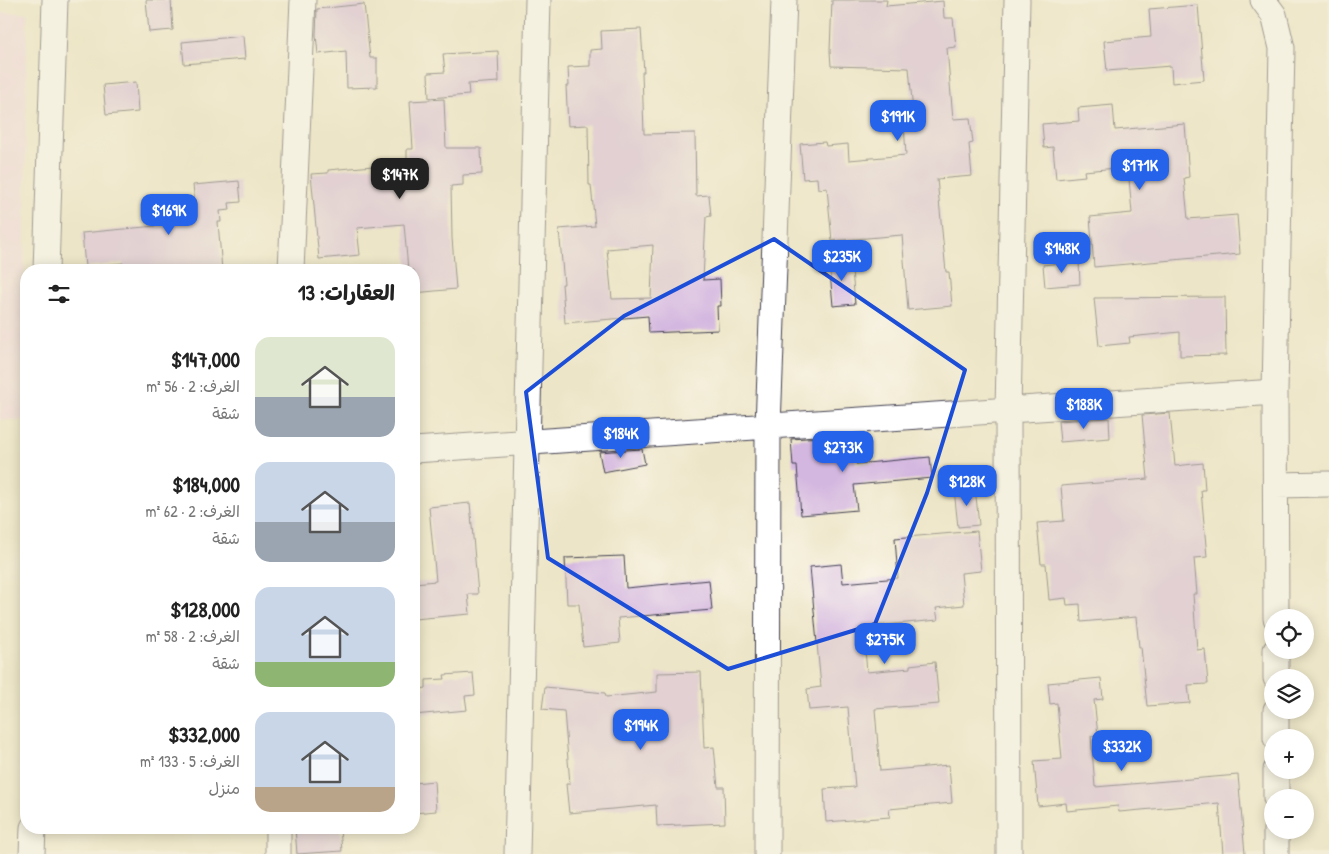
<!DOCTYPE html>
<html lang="ar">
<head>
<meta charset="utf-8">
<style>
  body { margin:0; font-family:"Patrick Hand","Playpen Sans Arabic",sans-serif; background:#f6f6f6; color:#222; direction:rtl; height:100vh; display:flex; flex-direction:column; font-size:19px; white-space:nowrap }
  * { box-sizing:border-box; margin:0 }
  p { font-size:16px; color:#767676 }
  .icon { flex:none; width:28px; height:28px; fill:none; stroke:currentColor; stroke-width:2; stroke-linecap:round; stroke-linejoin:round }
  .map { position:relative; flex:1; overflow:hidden; direction:ltr }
  .drawer { position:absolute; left:20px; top:264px; width:400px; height:570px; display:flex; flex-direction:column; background:#fff; border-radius:20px; box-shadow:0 2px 12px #0003; direction:rtl }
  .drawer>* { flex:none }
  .controls { position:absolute; left:1264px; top:609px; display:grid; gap:10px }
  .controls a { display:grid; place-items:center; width:50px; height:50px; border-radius:50%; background:#fff; box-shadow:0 2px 12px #0003; font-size:25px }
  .price { position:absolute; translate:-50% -42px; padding:0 11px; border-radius:10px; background:#2563eb; color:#fff; font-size:16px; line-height:32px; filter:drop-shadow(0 1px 2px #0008) }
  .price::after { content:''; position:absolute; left:50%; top:30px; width:15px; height:11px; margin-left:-8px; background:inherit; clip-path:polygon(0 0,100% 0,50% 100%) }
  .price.on { background:#222; color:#fff }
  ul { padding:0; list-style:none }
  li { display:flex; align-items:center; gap:15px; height:125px; padding:0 25px }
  li span { display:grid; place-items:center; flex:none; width:140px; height:100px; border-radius:15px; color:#555 }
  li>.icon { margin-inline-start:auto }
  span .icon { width:60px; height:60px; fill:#fffc; stroke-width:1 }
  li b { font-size:21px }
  h2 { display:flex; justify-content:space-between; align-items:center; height:60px; padding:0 25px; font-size:21px }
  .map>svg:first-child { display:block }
  .built { fill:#f0d0e5 }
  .building { fill:#d4b7e0; fill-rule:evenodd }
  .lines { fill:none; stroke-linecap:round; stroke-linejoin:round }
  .minor-casing { stroke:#403f50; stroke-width:27 }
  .minor { stroke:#fff; stroke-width:25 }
  .marked { fill:none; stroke:#1d4ed8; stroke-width:4; stroke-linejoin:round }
</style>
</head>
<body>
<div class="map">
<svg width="1329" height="854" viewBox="0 0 1329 854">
  <rect width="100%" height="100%" fill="#fbf7ec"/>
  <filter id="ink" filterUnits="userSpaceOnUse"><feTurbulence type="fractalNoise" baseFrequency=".02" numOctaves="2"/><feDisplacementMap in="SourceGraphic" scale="10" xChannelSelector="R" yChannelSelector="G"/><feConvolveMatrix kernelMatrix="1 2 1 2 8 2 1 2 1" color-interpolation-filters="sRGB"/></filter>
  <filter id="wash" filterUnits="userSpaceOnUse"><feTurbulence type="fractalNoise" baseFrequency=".0096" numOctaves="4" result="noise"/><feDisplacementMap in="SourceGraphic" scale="20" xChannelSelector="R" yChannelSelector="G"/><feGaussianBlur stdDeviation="1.12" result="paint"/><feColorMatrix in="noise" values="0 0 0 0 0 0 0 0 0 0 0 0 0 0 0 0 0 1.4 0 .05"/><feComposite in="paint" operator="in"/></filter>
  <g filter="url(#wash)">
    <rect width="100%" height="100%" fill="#ede5c7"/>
    <path class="built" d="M0,13H27L23,420H0Z"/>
    <g id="blocks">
      <path class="building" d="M146,0H171L173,30L149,32Z
        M832,0H887L886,6L943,1L944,18H953L956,47L947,48L953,119L970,118L973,143L969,144L972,176L937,179L946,272H949L952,306L908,310L902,235L832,241L827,188L818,189L817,178L803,179L800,144L825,142L826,146L848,144L849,160L906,155L904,124L914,123L909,68L831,66L830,51Z
        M364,4L370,58H377V87L347,88L346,51L318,54L316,35L317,9Z
        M1198,5L1204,80L1172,83L1171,66L1107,71L1104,41L1151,37L1149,9Z
        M641,29L644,72H642L644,134L695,133L696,196L709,195L711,216L706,217L703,280L720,279L721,306H717L718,330L649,333L648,316L565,323L562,284H564L559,229L595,226L591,185H589L588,125L568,126L566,86H569L568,67L590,66V50L602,49L601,31ZM653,245L651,298L612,299L607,249Z
        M243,36L245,59L184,64L182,42Z
        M498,51L499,82L468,84L469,95L429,98L428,73L445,72L443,54Z
        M136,82L138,112L106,115L103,85Z
        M444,99L446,148H481L482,174L463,175V185L451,186L452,238L456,289L414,293V270H408L404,224L357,228L360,255L319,259L311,174L328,173V170L407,163V149H413L410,101Z
        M1113,105L1115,130L1185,124L1189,177L1184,178L1188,219L1237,215L1240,254L1094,267L1090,217L1132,213L1128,167L1084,171L1085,176L1056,179L1053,147L1044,148L1042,124L1079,121L1078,108Z
        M239,181L241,202L229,203L230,210L220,211L221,222H218L222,270H123V263L85,267L82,233L166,225L165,206L195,203L193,185Z
        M851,259L855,304L833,306L829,261Z
        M1079,261L1080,284L1045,287L1043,265Z
        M1225,297L1226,355L1180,356V332L1129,337L1130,343L1099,346L1094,298Z
        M1170,413L1175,466L1203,463L1205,490H1201L1207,557L1194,558L1197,594H1193L1197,650L1205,649L1208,684L1188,685L1190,703L1147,706L1141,647H1139L1136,617L1081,622L1080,604L1067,605L1066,598L1049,600L1046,564H1041L1037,523L1064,521L1061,486L1148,479L1142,415Z
        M1109,418L1110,438L1060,442L1058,421Z
        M853,435L856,464L930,457L932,478L854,485L857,510L801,515L797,466H793L791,439Z
        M642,449L645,464L603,472L599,452Z
        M975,487L979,525L958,527L954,489Z
        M470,503L478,594H468L470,614L414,619V583L436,581L429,507Z
        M977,531L981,571L961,573L964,605L936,608L938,620L863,627L867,672L910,668V665L935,662L939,704L875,709L880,771L949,765L952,803L889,809L890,817L826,822L824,789L855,787L848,707L809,710L807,689L821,687L810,567L841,564L843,583L898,578L895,538Z
        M624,556L626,588L709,580L712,610L618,618L620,643L583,647L579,604H567L565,558Z
        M701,672L704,748L714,747L718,787H724L725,823L657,826L656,805L569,813L566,784H570L564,711L542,709L545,687L605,693L606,697L657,692V673Z
        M473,673L475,695L465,696L467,710L414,715V690L426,688V680L445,679L444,675Z
        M1101,678L1103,699L1094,700L1098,735L1091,736L1095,787L1238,775L1245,854H1223L1219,803L1119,812L1118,806L1067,811L1066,803L1038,806L1034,761L1062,759L1057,703L1050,704L1048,683Z
        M434,781L436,811L414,813V783Z
        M295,828H340L342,851L297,854Z"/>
    </g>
  </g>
  <g filter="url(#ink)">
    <use href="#blocks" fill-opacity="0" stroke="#403f50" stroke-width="1"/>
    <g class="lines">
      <g class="minor-casing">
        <path id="minor" d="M1263,0L1274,15L1282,48L1275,392L1276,618
          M46,270L55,0
          M291,270L303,0
          M414,450L1275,392
          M1276,485L1329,484
          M1276,678V650
          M1276,738V710
          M1276,798V770
          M32,854L33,828
          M278,854V828
          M517,854L538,0
          M767,854L768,426L784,0
          M1009,854L1008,410L1017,0
          M1276,854V830"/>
      </g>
      <use href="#minor" class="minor"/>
    </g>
  </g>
  <path d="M0 0H1329V854H0ZM774,239L965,370L927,493L875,624L728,669L548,558L526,392L624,316Z" fill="#ede5c7" fill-opacity=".55" fill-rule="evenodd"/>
  <path class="marked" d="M774,239L965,370L927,493L875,624L728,669L548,558L526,392L624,316Z"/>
</svg>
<div class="controls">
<a><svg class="icon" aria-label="locate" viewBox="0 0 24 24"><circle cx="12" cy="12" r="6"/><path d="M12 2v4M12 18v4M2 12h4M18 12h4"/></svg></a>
<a><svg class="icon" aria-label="layers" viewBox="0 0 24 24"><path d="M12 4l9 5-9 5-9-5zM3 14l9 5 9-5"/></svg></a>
<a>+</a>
<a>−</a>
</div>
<b class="price" style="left:898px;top:142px">$191K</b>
<b class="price" style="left:1140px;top:191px">$171K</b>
<b class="price on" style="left:400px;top:200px">$147K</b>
<b class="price" style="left:169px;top:236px">$169K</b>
<b class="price" style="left:1062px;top:274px">$148K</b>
<b class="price" style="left:842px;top:282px">$235K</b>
<b class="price" style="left:1084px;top:430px">$188K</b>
<b class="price" style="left:621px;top:459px">$184K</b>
<b class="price" style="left:843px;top:473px">$273K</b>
<b class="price" style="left:967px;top:507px">$128K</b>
<b class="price" style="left:885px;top:665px">$275K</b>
<b class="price" style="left:641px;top:751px">$194K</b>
<b class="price" style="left:1122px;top:772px">$332K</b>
<section class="drawer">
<h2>العقارات: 13<svg class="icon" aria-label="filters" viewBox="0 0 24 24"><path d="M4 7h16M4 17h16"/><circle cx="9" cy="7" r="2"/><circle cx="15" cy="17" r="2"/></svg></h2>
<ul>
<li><span style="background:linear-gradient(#dfe7d0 60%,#9aa5b1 0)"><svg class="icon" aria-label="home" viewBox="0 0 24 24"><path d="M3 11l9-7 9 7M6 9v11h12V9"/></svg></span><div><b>$147,000</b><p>الغرف: 2 · 56 m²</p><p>شقة</p></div></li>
<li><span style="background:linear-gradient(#c9d6e8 60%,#9aa5b1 0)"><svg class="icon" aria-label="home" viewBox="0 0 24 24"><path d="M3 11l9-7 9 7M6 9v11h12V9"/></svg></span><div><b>$184,000</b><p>الغرف: 2 · 62 m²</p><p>شقة</p></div></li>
<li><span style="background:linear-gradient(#c9d6e8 75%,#8fb573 0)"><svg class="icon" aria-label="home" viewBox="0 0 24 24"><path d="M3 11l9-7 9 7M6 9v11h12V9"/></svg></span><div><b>$128,000</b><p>الغرف: 2 · 58 m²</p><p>شقة</p></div></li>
<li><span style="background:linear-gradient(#c9d6e8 75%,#b9a48a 0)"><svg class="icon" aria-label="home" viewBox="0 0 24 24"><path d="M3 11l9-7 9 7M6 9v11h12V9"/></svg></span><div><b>$332,000</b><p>الغرف: 5 · 133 m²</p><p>منزل</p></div></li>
</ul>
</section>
</div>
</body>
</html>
